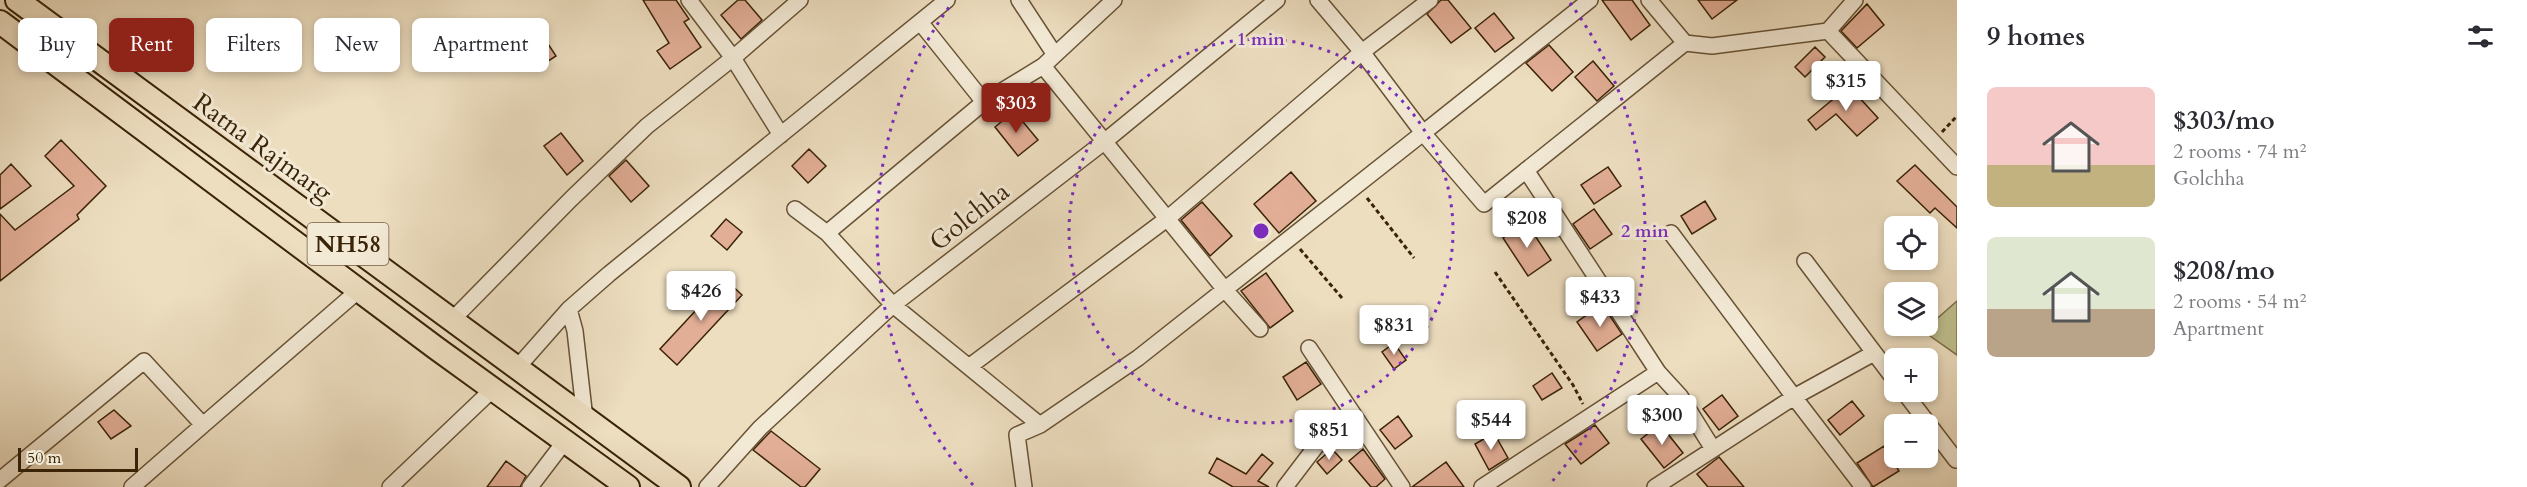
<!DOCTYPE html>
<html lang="en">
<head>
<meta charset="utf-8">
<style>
  body { margin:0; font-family:Cardo,serif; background:#f7f7f7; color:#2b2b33; height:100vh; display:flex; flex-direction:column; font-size:22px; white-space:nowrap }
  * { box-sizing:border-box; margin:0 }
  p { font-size:20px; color:#7c7c81 }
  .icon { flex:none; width:33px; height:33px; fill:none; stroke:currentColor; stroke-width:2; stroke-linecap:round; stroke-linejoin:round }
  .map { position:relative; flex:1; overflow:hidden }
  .panel { display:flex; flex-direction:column; background:#fff; width:570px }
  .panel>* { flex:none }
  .hud { position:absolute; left:18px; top:18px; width:570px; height:54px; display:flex; gap:12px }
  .buttons { position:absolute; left:1884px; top:216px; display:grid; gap:12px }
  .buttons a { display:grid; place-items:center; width:54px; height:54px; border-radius:9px; background:#fff; box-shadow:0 3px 9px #0003; font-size:30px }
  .scale { position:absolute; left:18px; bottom:15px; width:120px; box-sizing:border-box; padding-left:6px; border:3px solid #3a2307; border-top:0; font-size:16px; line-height:21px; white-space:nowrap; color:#3a2307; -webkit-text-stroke:4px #f3ead6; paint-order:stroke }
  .price { position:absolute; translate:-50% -51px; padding:0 14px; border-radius:6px; background:#fff; color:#222; font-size:20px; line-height:39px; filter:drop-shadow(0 2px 3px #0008) }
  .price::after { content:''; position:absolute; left:50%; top:36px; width:18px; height:14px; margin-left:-9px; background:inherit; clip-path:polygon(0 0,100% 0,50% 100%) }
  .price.on { background:#8f2418; color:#fff }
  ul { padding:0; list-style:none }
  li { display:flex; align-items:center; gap:18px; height:150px; padding:0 30px }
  li span { display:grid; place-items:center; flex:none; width:168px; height:120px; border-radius:9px; color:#555 }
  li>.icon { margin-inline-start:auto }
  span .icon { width:72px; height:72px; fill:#fffc; stroke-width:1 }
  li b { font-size:26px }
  h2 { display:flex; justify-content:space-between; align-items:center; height:72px; padding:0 30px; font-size:26px }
  .tag { padding:0 21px; border-radius:9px; background:#fff; box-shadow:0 3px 9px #0003; font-size:21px; line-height:54px }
  .tag.on { background:#8f2418; color:#fff }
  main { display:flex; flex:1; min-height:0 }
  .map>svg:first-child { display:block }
  .green { fill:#bfbf8d; stroke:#7c714a; stroke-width:1.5 }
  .building { fill:#e2ae96; stroke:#3a2307; stroke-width:1.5 }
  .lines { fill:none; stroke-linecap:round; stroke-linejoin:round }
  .minor-casing { stroke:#675235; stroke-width:18 }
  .highway-casing { stroke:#3a2307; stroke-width:26 }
  .path { stroke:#3a2307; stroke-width:3; stroke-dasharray:4.5 3; stroke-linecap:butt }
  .minor { stroke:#f3ead6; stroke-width:15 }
  .highway { stroke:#eddec0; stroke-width:22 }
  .ring { fill:none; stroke:#7b2cbf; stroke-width:3; stroke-dasharray:3 6 }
  .labels { text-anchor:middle; stroke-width:6; stroke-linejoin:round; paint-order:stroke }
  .shield { fill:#f3ead6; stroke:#725f45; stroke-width:1.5 }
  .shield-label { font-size:24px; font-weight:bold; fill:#3a2307 }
  .street-label { font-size:26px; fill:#3a2307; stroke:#f3ead6 }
  .centre { fill:#7b2cbf; stroke:#f3ead6; stroke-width:3 }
  .ring-label { font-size:18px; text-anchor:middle; font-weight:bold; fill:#7b2cbf; stroke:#f3ead6; stroke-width:6; stroke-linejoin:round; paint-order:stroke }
</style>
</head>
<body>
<main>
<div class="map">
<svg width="1957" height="487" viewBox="0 0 1957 487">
  <rect width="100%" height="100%" fill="#eddec0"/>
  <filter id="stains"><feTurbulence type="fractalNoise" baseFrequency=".00333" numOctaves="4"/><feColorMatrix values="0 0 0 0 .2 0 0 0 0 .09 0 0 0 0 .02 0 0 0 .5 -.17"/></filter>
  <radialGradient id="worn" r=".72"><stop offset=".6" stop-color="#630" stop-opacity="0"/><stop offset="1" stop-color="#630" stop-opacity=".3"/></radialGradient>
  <path class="green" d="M1957,301V355L1923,331Z"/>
  <path class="building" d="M643,0H676L689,19L684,22L701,47L670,69L657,51L669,43Z
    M738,0H745L762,20L741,39L721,15Z
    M1441,0H1448L1471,28L1451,43L1427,14Z
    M1602,0H1632L1650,25L1631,40Z
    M1698,0H1737L1712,19Z
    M1867,4L1884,25L1857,48L1841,31Z
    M1494,13L1514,38L1495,52L1475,28Z
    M535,24L556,56L533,71L512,39Z
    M1549,45L1573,72L1552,91L1526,63Z
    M1815,47L1825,57L1805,77L1795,67Z
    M1593,61L1614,86L1597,101L1575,77Z
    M1846,83L1878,118L1857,136L1836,114L1816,130L1808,120L1838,95Z
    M1014,111L1038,140L1018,156L995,127Z
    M561,133L583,161L567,175L544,146Z
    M61,140L106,186L77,215L79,219L0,281V214L15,230L74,186L45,156Z
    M809,149L826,166L808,183L792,166Z
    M626,160L649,186L631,202L609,176Z
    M11,164L31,186L0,209V175Z
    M1915,165L1957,207V228L1935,208L1930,213L1897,181Z
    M1608,167L1621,186L1594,204L1581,185Z
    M1291,172L1316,201L1279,233L1254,204Z
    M1705,201L1716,219L1692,234L1681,216Z
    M1202,202L1232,236L1210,256L1181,220Z
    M1594,209L1612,234L1590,249L1573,224Z
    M726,219L742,232L727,250L711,236Z
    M1526,222L1551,260L1528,276L1503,238Z
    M1266,273L1293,311L1270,328L1241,291Z
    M725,279L742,295L677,365L660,349Z
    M1602,304L1622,334L1597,351L1577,322Z
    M1394,343L1406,360L1394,369L1382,352Z
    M1306,362L1321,384L1297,400L1283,377Z
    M1552,373L1562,388L1542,400L1533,386Z
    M1722,395L1738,416L1719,430L1703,409Z
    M1852,401L1864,416L1840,435L1828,420Z
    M114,410L131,426L111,439L98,422Z
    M1398,416L1412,436L1395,449L1380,430Z
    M1660,424L1683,453L1664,468L1641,439Z
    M1595,425L1609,443L1581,464L1565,444Z
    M771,431L820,469L805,487H801L753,450Z
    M1494,433L1508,458L1489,470L1475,444Z
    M1884,446L1899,471L1873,487L1857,463Z
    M1332,449L1342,460L1327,474L1317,462Z
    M1363,449L1385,479L1376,487H1371L1349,461Z
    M1262,454L1273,463L1258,481L1269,487H1233L1209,473L1217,458L1246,474Z
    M1719,457L1744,487H1708L1697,474Z
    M506,461L526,476L520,487H487Z
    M1446,462L1464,487H1412Z"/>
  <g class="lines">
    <g class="minor-casing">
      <path id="minor" d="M1019,0L1055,55
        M1318,0L1362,52L1423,133L1590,0
        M1855,0L1828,31L1957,167
        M920,22L984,102
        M1685,43L1712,46L1828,31
        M1043,66L1226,291L1260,329
        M781,135L733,58L800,0
        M1526,170L1658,372L1680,396L1713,449
        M795,209L827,233L893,305L1040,425
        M827,233L984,102L1043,66L1114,0
        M1671,233L1794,397L1874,353
        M1805,261L1894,379
        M569,309L575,331L585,419
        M451,321L571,199L647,126L733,58L689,0
        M1309,348L1402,487
        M970,366L1168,218L1362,52L1430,0
        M516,369L569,309L609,274L947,0
        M1904,392L1956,460
        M0,480L144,361L203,425L359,290
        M132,487L203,425
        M390,487L493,389
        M530,487L565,441
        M707,487L760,428L893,305L1104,142L1277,0
        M1024,487L1017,435L1040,425L1138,358L1423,133L1484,204L1685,43L1649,0
        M1285,487L1317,445L1356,418
        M1482,487L1658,372
        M1655,487L1794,397L1863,487"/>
    </g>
    <g class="highway-casing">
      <path id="highway" d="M17,0L679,487
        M0,22L436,348L628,487"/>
    </g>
    <path class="path" d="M1942,132L1957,116
      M1367,198L1414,258
      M1300,249L1342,298
      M1495,272L1573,385L1583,404"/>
    <use href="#minor" class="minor"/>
    <use href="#highway" class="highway"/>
  </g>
  <g class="ring">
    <circle cx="1261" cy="231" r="192"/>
    <path d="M973 485A384 384 0 0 1 952 3M1570 3A384 384 0 0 1 1549 485"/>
  </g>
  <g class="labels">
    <rect class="shield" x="307.5" y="223" width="81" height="42" rx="4.5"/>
    <g class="shield-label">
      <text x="348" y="252">NH58</text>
    </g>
    <g class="street-label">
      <text transform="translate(263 147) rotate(36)" y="9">Ratna Rajmarg</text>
      <text transform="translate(969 216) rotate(-38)" y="9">Golchha</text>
    </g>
  </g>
  <circle cx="1261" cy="231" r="9" class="centre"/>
  <g class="ring-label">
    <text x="1261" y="45">1 min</text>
    <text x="1645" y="237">2 min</text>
  </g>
  <rect width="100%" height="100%" filter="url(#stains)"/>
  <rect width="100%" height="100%" fill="url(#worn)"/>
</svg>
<div class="buttons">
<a><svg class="icon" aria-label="locate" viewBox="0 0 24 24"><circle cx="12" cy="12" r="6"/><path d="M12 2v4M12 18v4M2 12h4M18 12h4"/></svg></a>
<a><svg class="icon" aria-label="layers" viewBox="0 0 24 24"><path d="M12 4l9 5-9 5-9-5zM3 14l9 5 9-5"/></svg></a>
<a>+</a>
<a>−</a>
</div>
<div class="scale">50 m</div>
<b class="price" style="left:1846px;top:112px">$315</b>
<b class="price on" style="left:1016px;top:134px">$303</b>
<b class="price" style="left:1527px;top:249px">$208</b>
<b class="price" style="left:701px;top:322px">$426</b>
<b class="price" style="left:1600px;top:328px">$433</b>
<b class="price" style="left:1394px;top:356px">$831</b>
<b class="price" style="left:1662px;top:446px">$300</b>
<b class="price" style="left:1491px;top:451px">$544</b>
<b class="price" style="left:1329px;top:461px">$851</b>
<div class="hud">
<a class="tag">Buy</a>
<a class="tag on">Rent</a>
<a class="tag">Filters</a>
<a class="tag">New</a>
<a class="tag">Apartment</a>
</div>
</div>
<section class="panel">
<h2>9 homes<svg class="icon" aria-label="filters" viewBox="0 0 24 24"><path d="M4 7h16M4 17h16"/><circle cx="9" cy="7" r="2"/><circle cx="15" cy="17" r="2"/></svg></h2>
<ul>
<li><span style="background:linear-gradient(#f6c9c9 65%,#c2b280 0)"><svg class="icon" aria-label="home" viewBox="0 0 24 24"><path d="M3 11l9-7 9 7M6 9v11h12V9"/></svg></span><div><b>$303/mo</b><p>2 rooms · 74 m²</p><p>Golchha</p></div></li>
<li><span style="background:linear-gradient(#dfe7d0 60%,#b9a48a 0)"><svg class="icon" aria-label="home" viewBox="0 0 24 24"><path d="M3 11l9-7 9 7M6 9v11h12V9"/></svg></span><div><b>$208/mo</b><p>2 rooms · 54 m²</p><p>Apartment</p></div></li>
</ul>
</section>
</main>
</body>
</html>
